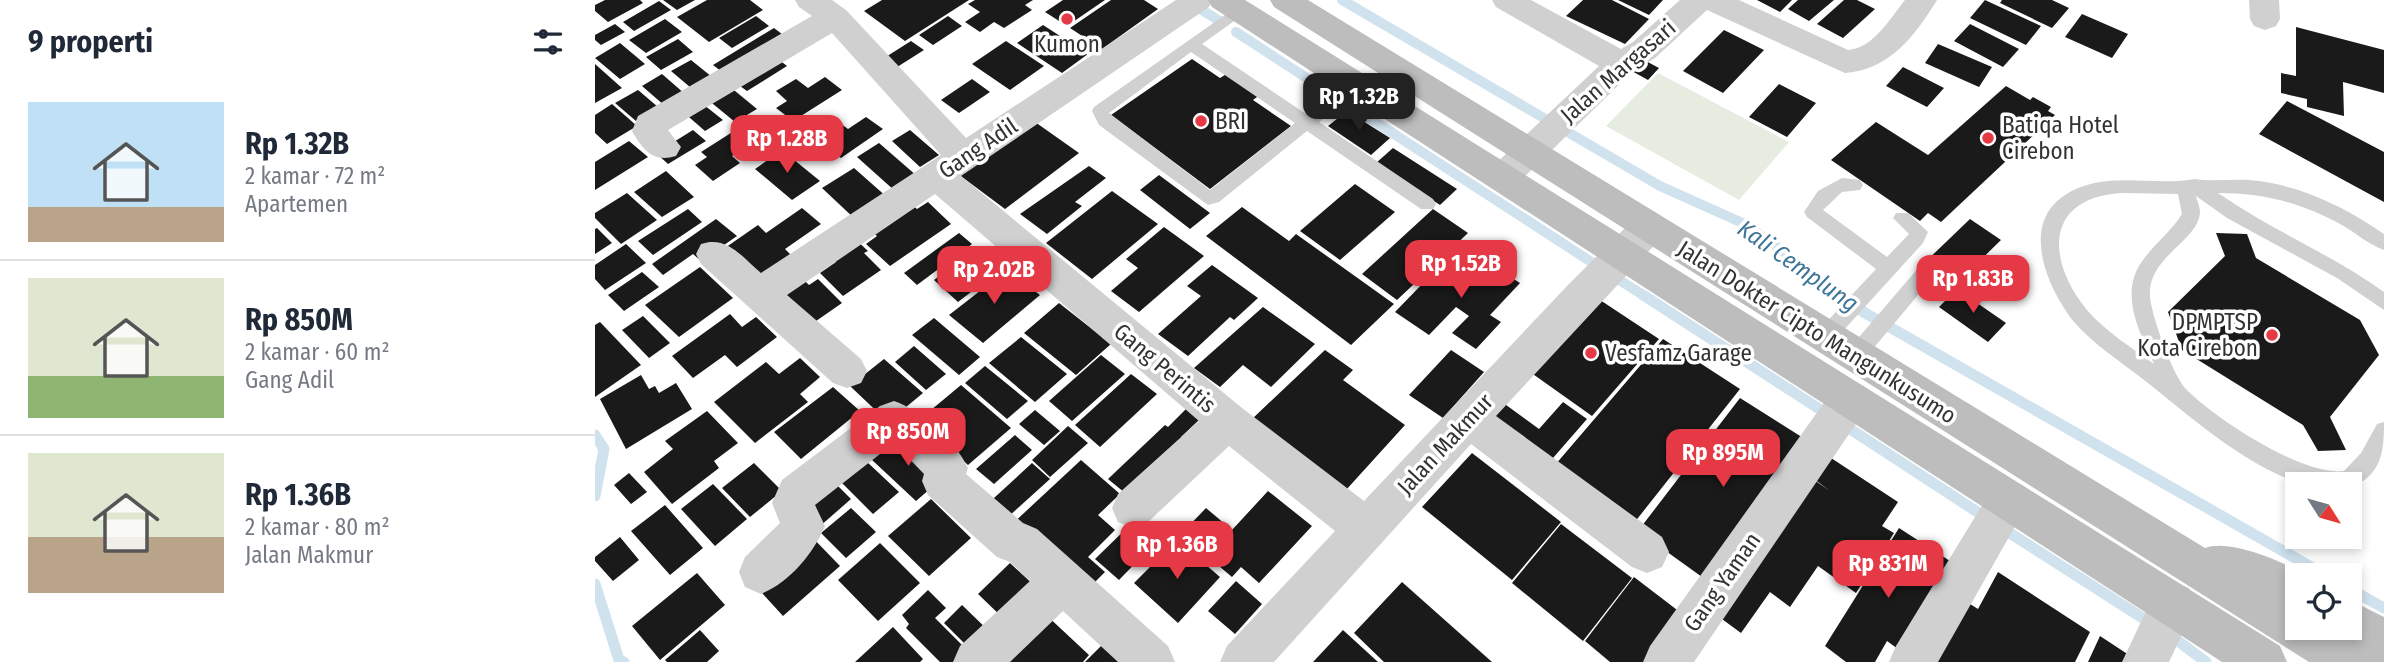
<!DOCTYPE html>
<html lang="id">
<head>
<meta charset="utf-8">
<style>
  body { margin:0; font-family:"Fira Sans Condensed",sans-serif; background:#f2f2f3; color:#1f2937; height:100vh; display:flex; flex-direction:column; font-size:26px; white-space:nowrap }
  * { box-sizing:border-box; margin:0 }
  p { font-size:23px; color:#747a83 }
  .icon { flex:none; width:38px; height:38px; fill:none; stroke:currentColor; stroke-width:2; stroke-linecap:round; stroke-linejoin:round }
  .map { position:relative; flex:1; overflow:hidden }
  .side { display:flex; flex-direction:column; background:#fff; width:595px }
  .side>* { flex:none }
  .needle { width:46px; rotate:127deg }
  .controls { position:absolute; left:1690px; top:472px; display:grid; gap:14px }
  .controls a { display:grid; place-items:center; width:77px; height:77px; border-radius:0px; background:#fff; box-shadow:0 4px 10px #0003; font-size:35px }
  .price { position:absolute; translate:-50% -60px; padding:0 16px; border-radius:14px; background:#e63946; color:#fff; font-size:23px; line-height:46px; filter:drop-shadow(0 2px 4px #0008) }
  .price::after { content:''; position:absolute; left:50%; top:42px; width:21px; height:16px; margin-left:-10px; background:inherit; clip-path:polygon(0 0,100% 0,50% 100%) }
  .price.current { background:#222; color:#fff }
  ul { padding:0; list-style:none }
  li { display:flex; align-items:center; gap:21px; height:175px; padding:0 28px }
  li+li { border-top:2px solid #e0e1e3 }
  li span { display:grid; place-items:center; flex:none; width:196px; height:140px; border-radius:0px; color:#555 }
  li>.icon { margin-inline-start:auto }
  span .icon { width:84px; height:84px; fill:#fffc; stroke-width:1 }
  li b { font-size:30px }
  h2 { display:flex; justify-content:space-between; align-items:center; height:84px; padding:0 28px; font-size:30px }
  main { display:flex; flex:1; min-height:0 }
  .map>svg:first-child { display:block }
  .green { fill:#e6ecdf }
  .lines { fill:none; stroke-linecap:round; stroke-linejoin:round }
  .stream-far1 { stroke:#cfe2ee; stroke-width:10 }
  .stream { stroke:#cfe2ee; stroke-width:11 }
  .building { fill:#1a1a1a }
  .lane { fill:#d0d0d0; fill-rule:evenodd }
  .street { fill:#d0d0d0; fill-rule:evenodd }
  .secondary { fill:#bdbdbd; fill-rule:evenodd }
  .poi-dot { fill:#e63946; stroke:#fff; stroke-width:2.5 }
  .labels { text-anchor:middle; stroke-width:7; stroke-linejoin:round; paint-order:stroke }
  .poi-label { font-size:23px; fill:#333; stroke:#fff; text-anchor:start }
  .street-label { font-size:23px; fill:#333; stroke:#fff }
  .water-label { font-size:24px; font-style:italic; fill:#3f7597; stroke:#fff }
</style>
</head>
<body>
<main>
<section class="side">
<h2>9 properti<svg class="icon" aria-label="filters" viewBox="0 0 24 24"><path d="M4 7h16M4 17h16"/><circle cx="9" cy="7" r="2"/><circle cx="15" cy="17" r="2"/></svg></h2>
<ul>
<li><span style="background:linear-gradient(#bfe0f5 75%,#b9a48a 0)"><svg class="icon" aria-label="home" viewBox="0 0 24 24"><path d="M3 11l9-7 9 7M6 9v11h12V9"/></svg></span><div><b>Rp 1.32B</b><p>2 kamar · 72 m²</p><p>Apartemen</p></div></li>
<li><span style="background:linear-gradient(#dfe7d0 70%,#8fb573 0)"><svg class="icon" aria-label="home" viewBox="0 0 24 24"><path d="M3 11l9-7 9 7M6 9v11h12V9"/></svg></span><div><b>Rp 850M</b><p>2 kamar · 60 m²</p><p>Gang Adil</p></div></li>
<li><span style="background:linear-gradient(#dfe7d0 60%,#b9a48a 0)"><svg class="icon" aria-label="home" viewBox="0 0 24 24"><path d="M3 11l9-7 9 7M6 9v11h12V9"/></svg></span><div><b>Rp 1.36B</b><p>2 kamar · 80 m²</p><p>Jalan Makmur</p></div></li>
</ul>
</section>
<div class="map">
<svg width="1789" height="662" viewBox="0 0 1789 662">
  <rect width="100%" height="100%" fill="#fff"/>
  <path class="green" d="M1063,73L1194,142L1144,200L1011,126Z"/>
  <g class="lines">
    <path class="stream-far1" d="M747,0L1065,186L1152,225L1249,297
      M604,8L626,22
      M641,32L741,97
      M759,108L1001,265
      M1015,274L1051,297"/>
    <path class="stream" d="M1048,295L1229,412
      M1246,295L1270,313L1732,576
      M1249,425L1390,517
      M0,435L9,449L0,496
      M1407,528L1557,624
      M0,584L24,660L29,662
      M1755,589L1789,608
      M1583,641L1611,662"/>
  </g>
  <path class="building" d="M10,0H45L48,3L13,22L0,11V5Z
    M68,0H100L82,10Z
    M112,0H155L168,10L114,42L82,17Z
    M287,0H374L310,41L269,11Z
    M380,0H438L430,5L437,10L409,28L399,22L385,32L370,22L385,12L373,4Z
    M468,0H510L472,26L450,12Z
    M516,0H549L563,9L507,49L475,28Z
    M988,0H1017L1054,19L1030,44L971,16Z
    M1023,0H1068L1054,15Z
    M1162,0H1197L1185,12Z
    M1203,0H1239L1214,21L1193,9Z
    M1249,0H1262L1280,9L1248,38L1222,24Z
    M1390,0L1446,26L1431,45L1375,18Z
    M1407,0H1457L1474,8L1457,28L1405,3Z
    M64,1L76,10L39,31L28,22Z
    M1487,14L1533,34L1517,58L1470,37Z
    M161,16L174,26L137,48L124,38Z
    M353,16L367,26L338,45L324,35Z
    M70,19L87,32L51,53L34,40Z
    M20,24L30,32L6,45L0,40V35Z
    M1375,24L1424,49L1408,67L1359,41Z
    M448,25L493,54L467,73L422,43Z
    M1701,27L1789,50V93L1748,82L1749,116L1712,107V99L1686,93V73L1701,76Z
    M179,28L196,41L135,78L118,65Z
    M1129,30L1169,50L1128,93L1088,71Z
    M83,39L98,52L66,70L51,57Z
    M316,41L329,50L299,69L286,60Z
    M411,41L449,66L415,90L377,64Z
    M25,43L50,64L25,79L0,58Z
    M1343,44L1397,67L1384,87L1330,63Z
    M179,56L192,66L152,91L138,81Z
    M597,59L625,78L633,73L666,94L658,100L696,126L615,189L516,115Z
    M1047,59L1064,68L1053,80L1035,70Z
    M96,60L122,81L102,93L76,71Z
    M0,64L27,88L0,103Z
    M1308,67L1349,88L1332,107L1291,86Z
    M67,74L90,94L70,106L47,86Z
    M230,77L247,90L198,121L181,108L192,101L181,91L201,79L213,88Z
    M377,79L395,92L364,113L346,100Z
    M1184,84L1221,103L1192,137L1154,117Z
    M134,86L162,109L140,122L112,99Z
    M1411,86L1435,100L1438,97L1456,107L1453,111L1460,115L1346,222L1333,213L1325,221L1236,160L1281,122L1333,155Z
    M43,90L63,107L41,121L20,103Z
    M104,101L128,120L110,131L87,111Z
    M1692,101L1789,152V202L1664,134Z
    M17,104L42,126L12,144L0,133V115Z
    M752,111L795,138L776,155L733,126Z
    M234,115L253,129L271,117L288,129L246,158L229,145L233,142L215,127Z
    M433,117L484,153L410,209L359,171Z
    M150,124L166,137L137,156L145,163L118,181L100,165L112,157L106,152Z
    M98,130L111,141L73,164L61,153Z
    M315,130L344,155L325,167L297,141Z
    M34,141L53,157L0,190V162Z
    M284,143L322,176L300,191L262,157Z
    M798,148L862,189L845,205L781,163Z
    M187,150L225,181L197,200L160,169Z
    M494,166L511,178L480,202L487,206L452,234L425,214Z
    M259,168L293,198L261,220L227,188Z
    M71,171L99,197L67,217L39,192Z
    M564,175L615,213L595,229L545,190Z
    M760,184L800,212L745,260L705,231Z
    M517,191L563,224L497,279L451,243Z
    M32,193L62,220L26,244L0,218V213Z
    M310,199L322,209L333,202L356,224L295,266L271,244L282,236L270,226Z
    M647,207L694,241L701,234L799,304L756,345L611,236Z
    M207,208L226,224L190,249L197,256L161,281L127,250L163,225L171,233Z
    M93,209L107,222L58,255L43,241Z
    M838,209L873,233L802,300L767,274Z
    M121,219L142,236L106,261L98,254L68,275L57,264Z
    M1375,219L1406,240L1356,289L1325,267Z
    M569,227L609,256L544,312L516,291L543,268L531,259Z
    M2,228L17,243L0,254V229Z
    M364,233L377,244L322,285L309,273Z
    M1621,233L1652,234L1661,258L1765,320L1784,355L1735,417L1751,450L1723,451L1708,425L1587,350L1573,312L1630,256Z
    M258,237L273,251L269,253L286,270L248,296L225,273L241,262L233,254Z
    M31,244L51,263L10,290L0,279V265Z
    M378,251L402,272L363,302L339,280Z
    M877,253L925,283L895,315L906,322L881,349L857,333L874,316L861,307L834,335L800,312L833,278L845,286Z
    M617,265L663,298L639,320L635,317L593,356L563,334L606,296L592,286Z
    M105,267L138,298L84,337L50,305Z
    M412,270L445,295L388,343L354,315Z
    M47,272L64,287L29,311L13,295Z
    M205,276L214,285L223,279L247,303L211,328L179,294Z
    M1362,289L1411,323L1393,342L1344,307Z
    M996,294L1064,339L997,416L928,367Z
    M464,303L516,344L481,375L429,333Z
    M668,307L720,344L676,387L648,365L625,387L599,368Z
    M135,314L147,327L161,317L182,337L142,367L130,355L98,378L77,356Z
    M48,316L75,343L54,358L27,330Z
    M339,318L385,357L364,375L317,335Z
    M5,322L46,365L0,397V325Z
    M426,337L472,374L440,402L394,363Z
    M1068,339L1145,389L1039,523L960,465Z
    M319,346L351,374L331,390L300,362Z
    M730,350L758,370L748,380L810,425L751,490L657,419Z
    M856,350L889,372L848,418L814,395Z
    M506,355L530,374L477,421L454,401Z
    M205,358L225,377L205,394L213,402L160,443L119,402L171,362L184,374Z
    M289,359L328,393L293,422L255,386Z
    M390,366L433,401L412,419L370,383Z
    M536,374L562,394L505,447L480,425Z
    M46,375L54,389L60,386L64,393L81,383L97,409L31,449L5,399Z
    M366,385L416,428L373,465L324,420Z
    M238,387L265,411L206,459L179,432Z
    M1145,398L1213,441L1114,582L1043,531Z
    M907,402L944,429L968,402L992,419L951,466L891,421Z
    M591,409L604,420L586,437L600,448L541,502L513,479L570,425L573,427Z
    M440,410L465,431L449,445L424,424Z
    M112,411L143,443L119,461L124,468L77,504L49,472L78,449L70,441Z
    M473,426L493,443L455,477L437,460Z
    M306,435L350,476L321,501L276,459Z
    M420,435L437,450L399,484L381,469Z
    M877,453L966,522L917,580L827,507Z
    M1230,454L1303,502L1287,526L1299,533L1261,593L1223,566L1195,607L1175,592L1146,633L1116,611L1212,475L1235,491L1215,476Z
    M270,460L304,492L278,514L245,481Z
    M486,460L525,494L503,515L520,530L493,557L510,572L487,595L415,526Z
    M159,463L187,491L155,517L127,488Z
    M437,463L455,479L403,526L387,509Z
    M34,473L52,492L36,504L19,485Z
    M232,475L256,499L224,527L199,502Z
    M118,484L152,519L120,546L86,509Z
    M673,491L717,526L664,583L646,567L637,577L586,534L611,508L637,530Z
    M336,499L376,538L334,576L293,536Z
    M70,505L108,548L75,575L36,531Z
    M256,508L281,532L251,558L226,533Z
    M538,522L561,542L524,580L500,559Z
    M966,524L1037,578L988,641L917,583Z
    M1304,528L1355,561L1303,649L1292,641L1280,662H1251L1230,646Z
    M215,535L245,566L188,616L158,583Z
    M25,537L44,560L18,581L0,561V557Z
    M582,540L625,577L583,623L539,583Z
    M285,543L325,583L283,621L243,580Z
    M415,563L443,589L410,620L383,594Z
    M1403,572L1495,632L1480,662H1330L1367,599L1383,609Z
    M102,573L130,605L65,660L37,626Z
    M1039,577L1090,616L1056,662H1015L990,641Z
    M641,581L667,604L640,634L613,611Z
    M807,582L897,662H789L759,633Z
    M333,590L351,608L340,618L371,649L358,662H345L311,628L314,624L307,615Z
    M367,605L397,634L378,652L349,623Z
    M448,612L494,655L488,662H408Z
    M298,627L328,659L325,662H260Z
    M105,630L124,651L112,662H72L70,660Z
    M748,630L783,662H718Z
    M1505,636L1537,657L1535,662H1493Z
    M510,642L532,662H490Z"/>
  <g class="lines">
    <path class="lane" d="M644,5L652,10L649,14L607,44L711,114L754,80H766L768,84L766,88L724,122L838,199L841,204L838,209H826L712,131L624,202L613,205L504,125L497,111L499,107ZM596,52L700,123L615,190L514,113Z
      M1247,178L1265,180L1268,185L1265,190L1247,192L1228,210L1292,257L1314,234L1298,218L1301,213H1313L1333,232L1328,243L1237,343L1230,345L1223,343L1220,337L1223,331L1281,269L1212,217L1209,212L1223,191Z
      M1600,179C1618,182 1636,179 1654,180C1703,184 1749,206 1789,234V250C1774,245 1761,233 1747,225C1707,203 1669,193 1623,193C1676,230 1736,254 1789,292V310L1742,278L1632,218L1601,196C1602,201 1605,207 1605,212C1604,241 1552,257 1555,296C1556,315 1578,376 1591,389C1619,418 1709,477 1749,471L1766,453L1782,424L1789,422C1789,452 1787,475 1755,488V485C1736,485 1715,488 1698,481C1642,459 1595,416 1549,380C1525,361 1499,345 1479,322C1453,289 1424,225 1470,195C1510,169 1557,187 1600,179ZM1529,193L1583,194L1587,214C1577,230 1563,241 1551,256C1522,290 1543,329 1559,364C1536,347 1511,332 1492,310C1450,259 1450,196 1529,193Z
      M1331,264L1338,267L1340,272L1338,277L1267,362L1260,364L1253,362L1250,356L1253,350L1324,267Z"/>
    <path class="street" d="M200,0H237L251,10L371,138L581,0H618L614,7L366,176L647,408L769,501L973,285L1041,217L1054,213L1067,217L1072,227L1067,237L901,416L1067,537L1074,552L1067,567L1052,573L1037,567L876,444L679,662H625L632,646L740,531L634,446L553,522L538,528L523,522L517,508L523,494L604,421L340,194L192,295L266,359L272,371L266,383L252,388L238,383L106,264L101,254L106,244C132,235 147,257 166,273L346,155L237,33L73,130L86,147L81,156C58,163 48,150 37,131L43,116L217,16L204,7Z
      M897,0H936L1026,49L1038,42L1085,0H1144L1253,50C1279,48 1295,18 1310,0H1342C1320,36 1294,70 1250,73L1112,10L1060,58L1037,72L919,187L907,191L895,187L890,178L895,169L1004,66L901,7Z
      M1654,0H1684L1685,19L1681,26L1670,30L1659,26L1655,19Z
      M1255,381L1269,386L1275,399L1269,412L1099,662H1048L1055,646L1241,386Z
      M299,401C327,411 360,440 373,468L371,474L428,523L442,529L573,646L580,662H523L468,611L415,662H358L365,646L435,581L415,562L402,557L333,495L327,481L329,474L299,443L220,505L230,526C218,554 195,582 166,594L150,587L144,572L150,557L185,523L177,503L187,480L285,406Z
      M1414,480L1429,486L1435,500L1343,662H1294L1301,646L1399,486Z
      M1578,582L1594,588L1601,604L1574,662H1527L1562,588Z"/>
    <path class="secondary" d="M613,0H650L1685,646L1692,662H1627L617,7Z
      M675,0H713L1610,548C1636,538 1690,563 1714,576H1703V628H1755V600L1789,617V662H1714L679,7Z"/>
  </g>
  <g class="poi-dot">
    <circle cx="472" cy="19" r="7"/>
    <circle cx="606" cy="121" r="7"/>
    <circle cx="1393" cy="138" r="7"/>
    <circle cx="1677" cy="335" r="7"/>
    <circle cx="996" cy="353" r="7"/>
  </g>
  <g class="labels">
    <g class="poi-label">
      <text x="472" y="52" text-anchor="middle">Kumon</text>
      <text x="620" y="129">BRI</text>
      <text x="1407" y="133">Batiqa Hotel<tspan x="1407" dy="26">Cirebon</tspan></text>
      <text x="1663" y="330" text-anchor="end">DPMPTSP<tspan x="1663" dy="26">Kota Cirebon</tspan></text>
      <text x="1010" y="361">Vesfamz Garage</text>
    </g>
    <g class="street-label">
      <text transform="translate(1023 71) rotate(-41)" y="8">Jalan Margasari</text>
      <text transform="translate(383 148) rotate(-34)" y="8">Gang Adil</text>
      <text transform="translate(1222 332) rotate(32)" y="8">Jalan Dokter Cipto Mangunkusumo</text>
      <text transform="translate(570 368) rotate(40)" y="8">Gang Perintis</text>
      <text transform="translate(850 444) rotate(-47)" y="8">Jalan Makmur</text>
      <text transform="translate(1127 582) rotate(-55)" y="8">Gang Yaman</text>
    </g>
    <g class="water-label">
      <text transform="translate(1203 266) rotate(35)" y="8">Kali Cemplung</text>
    </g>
  </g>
</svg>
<div class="controls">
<a><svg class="needle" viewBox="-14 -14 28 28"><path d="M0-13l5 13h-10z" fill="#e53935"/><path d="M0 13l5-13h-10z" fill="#747a83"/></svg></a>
<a><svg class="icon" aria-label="locate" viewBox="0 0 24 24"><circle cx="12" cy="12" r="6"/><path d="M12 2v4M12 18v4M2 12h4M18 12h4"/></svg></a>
</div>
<b class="price current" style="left:764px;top:133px">Rp 1.32B</b>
<b class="price" style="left:192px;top:175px">Rp 1.28B</b>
<b class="price" style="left:866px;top:300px">Rp 1.52B</b>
<b class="price" style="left:399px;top:306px">Rp 2.02B</b>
<b class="price" style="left:1378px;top:315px">Rp 1.83B</b>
<b class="price" style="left:313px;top:468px">Rp 850M</b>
<b class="price" style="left:1128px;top:489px">Rp 895M</b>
<b class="price" style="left:582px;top:581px">Rp 1.36B</b>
<b class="price" style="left:1293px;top:600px">Rp 831M</b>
</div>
</main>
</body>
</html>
